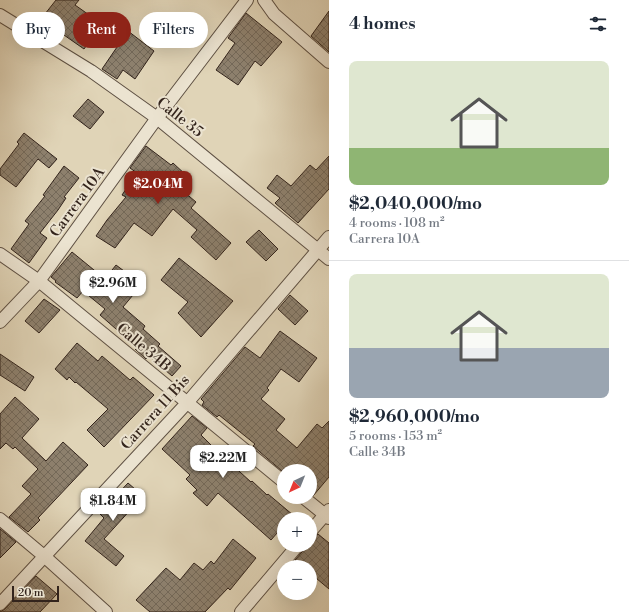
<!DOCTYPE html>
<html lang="en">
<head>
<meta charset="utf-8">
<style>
  body { margin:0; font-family:"Libre Bodoni",serif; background:#f2f2f3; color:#1f2937; height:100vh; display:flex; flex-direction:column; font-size:15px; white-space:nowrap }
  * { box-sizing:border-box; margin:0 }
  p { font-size:13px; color:#747a83 }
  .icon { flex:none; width:22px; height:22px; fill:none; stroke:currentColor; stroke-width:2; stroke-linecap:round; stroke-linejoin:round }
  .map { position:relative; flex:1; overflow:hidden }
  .sheet { display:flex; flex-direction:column; background:#fff; width:300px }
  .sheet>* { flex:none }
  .top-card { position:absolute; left:12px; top:12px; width:257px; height:36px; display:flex; gap:8px }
  .needle { width:26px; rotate:223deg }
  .buttons { position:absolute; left:277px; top:464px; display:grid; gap:8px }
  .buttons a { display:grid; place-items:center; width:40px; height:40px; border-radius:50%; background:#fff; box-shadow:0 4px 16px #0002; font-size:20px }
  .scale { position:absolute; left:12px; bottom:10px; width:47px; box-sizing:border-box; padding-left:4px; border:2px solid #33241c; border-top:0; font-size:11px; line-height:14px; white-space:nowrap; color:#33241c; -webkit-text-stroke:3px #ebe3d0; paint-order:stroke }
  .price { position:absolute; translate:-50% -34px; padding:0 9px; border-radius:8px; background:#fff; color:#222; font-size:13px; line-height:26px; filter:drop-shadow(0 1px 2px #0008) }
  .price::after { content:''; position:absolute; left:50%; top:24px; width:12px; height:9px; margin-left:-6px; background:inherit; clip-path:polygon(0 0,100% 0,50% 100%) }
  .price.active { background:#8f2418; color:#fff }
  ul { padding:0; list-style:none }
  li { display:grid; align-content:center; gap:8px; height:212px; padding:0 20px }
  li+li { border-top:1px solid #e0e1e3 }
  li span { display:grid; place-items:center; height:124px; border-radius:8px; color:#555 }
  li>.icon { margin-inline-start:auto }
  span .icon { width:72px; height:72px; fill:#fffc; stroke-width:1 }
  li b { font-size:17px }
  h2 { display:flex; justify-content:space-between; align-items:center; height:48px; padding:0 20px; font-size:17px }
  .pill { padding:0 14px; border-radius:18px; background:#fff; box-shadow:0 4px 16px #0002; font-size:14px; line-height:36px }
  .pill.active { background:#8f2418; color:#fff }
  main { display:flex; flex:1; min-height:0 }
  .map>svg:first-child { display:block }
  .building { fill:url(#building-cross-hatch); stroke:#33241c }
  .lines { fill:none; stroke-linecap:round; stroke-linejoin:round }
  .street-casing { stroke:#5e5043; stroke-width:14 }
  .street { stroke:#ebe3d0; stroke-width:12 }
  .labels { text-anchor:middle; stroke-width:4; stroke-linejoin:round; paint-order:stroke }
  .street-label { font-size:15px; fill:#33241c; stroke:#ebe3d0 }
</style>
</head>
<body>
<main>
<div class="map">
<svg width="329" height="612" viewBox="0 0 329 612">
  <defs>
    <pattern id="building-cross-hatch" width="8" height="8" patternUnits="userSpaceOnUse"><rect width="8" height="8" fill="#8d806d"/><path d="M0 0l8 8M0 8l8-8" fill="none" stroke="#746959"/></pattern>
  </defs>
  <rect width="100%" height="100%" fill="#e0d4b7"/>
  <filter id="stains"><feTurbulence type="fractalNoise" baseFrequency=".005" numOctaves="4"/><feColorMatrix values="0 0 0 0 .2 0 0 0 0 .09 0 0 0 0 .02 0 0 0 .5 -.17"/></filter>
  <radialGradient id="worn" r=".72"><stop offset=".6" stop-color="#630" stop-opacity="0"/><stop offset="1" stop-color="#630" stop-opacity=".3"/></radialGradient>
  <path class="building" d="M56,0H79L75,5L102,24L84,49L41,19Z
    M329,11V52L311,36Z
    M246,13L282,42L261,66L255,61L238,85L216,70L235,43L228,38Z
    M180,14L193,23L184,36L170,27Z
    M128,31L154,51L135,79L123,70L117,79L102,69Z
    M88,99L104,112L90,129L73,116Z
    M24,133L57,159L49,168L38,159L16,187L0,175V169L19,144L17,142Z
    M146,146L171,165L173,163L187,176L177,186L196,202L191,208L231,243L216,260L191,237L197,230L173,209L152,236L134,223L115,248L96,236L107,220L126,197L122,195L137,173L130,168Z
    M329,156V189L298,223L275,203L280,198L267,188L277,175L291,186L310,165L316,170Z
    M64,166L79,178L64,197L66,198L58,210L40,233L47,238L29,263L11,249L29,224L25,221L45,196L43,195Z
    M259,230L278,249L266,261L246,242Z
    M72,252L105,279L116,265L132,277L134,275L143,283L123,307L145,326L143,329L160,344L158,346L181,366L172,376L149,356L146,359L135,349L136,348L123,337L124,336L100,315L105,309L83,291L77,298L55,282L56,281L51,277Z
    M179,258L233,301L201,337L178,313L188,302L161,280Z
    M290,295L308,311L295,325L278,309Z
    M44,299L60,310L39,333L25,321Z
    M280,331L317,358L299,382L281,369L267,388L269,390L261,399L285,419L276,430L297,448L317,424L322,428L329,421V477L313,496L310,493V471H282L253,446L255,444L219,415L217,417L202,405L204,402L201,399L245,347L260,358Z
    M77,343L98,361L102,356L130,380L133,377L154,395L104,447L87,430L108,409L76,382L75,383L69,377L67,380L55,369Z
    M0,354L34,377L25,391L0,375Z
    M15,397L39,419L22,438L46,461L63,442L88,465L38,518L40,520L28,532L9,517L31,494L22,486L38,469L15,447L13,449L6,443L0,449V414Z
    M192,416L207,428L201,435L218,452L251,482L252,481L267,495L268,494L293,515L289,519H284V525L271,540L218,493L207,506L193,493L197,490L186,479L190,475L162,449Z
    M128,483L143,496L104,539L124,556L116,566L85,541L104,518L97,511L110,497L112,500Z
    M0,529L16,542L0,558Z
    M318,534L329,543V589L310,573V567H303L295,560L308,545H310V543Z
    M233,539L256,558L230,590L228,588L205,612H150L136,600L166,568L180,580L194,563L203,570L211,561L214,564Z
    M36,576L57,594L40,612H0L5,609Z"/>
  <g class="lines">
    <g class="street-casing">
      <path id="street" d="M264,0L274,14L329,62
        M0,15L91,71L157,118L329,259
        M0,254L39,281L284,482
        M0,322L39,281L157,118L247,0
        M303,497L329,518
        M0,519L44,556L106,612
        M310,532L329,510
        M0,604L187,403L329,237
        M241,612L298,545"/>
    </g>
    <use href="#street" class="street"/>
  </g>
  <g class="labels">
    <g class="street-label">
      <text transform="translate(180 117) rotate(38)" y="5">Calle 35</text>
      <text transform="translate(77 202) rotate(-54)" y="5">Carrera 10A</text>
      <text transform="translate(144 347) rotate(40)" y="5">Calle 34B</text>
      <text transform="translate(155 412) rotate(-48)" y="5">Carrera 11 Bis</text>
    </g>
  </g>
  <rect width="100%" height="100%" filter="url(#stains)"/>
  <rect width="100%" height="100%" fill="url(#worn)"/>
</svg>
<div class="buttons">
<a><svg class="needle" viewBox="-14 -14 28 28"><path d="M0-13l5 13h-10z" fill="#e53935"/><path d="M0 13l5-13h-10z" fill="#747a83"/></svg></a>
<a>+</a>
<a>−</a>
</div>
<div class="scale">20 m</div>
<b class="price active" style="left:158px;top:205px">$2.04M</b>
<b class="price" style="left:113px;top:304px">$2.96M</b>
<b class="price" style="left:223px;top:479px">$2.22M</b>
<b class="price" style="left:113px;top:522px">$1.84M</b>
<div class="top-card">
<a class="pill">Buy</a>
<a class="pill active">Rent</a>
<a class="pill">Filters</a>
</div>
</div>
<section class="sheet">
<h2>4 homes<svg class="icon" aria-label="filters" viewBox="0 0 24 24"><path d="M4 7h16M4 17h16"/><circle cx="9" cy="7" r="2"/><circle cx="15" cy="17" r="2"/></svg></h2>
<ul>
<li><span style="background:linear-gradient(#dfe7d0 70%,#8fb573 0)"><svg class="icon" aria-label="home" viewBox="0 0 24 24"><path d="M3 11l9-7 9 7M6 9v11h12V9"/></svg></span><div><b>$2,040,000/mo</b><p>4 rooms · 108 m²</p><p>Carrera 10A</p></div></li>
<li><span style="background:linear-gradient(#dfe7d0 60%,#9aa5b1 0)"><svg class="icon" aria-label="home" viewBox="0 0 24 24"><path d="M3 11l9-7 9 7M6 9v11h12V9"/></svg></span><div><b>$2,960,000/mo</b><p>5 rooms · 153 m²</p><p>Calle 34B</p></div></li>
</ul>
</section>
</main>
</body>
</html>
